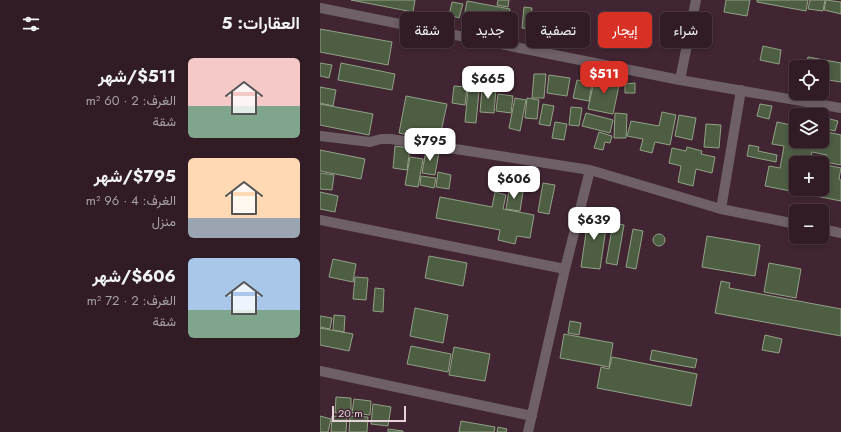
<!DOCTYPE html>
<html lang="ar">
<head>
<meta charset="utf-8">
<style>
  body { margin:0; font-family:Jost,Vazirmatn,sans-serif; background:#39252e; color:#f1f3f6; direction:rtl; height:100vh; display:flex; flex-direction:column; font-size:15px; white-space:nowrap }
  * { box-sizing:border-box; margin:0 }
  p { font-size:13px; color:#a8a1a7 }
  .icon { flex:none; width:22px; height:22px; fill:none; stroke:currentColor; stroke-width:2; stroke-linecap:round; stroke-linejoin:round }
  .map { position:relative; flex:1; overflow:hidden; direction:ltr }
  .details { display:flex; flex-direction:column; background:#311c26; width:320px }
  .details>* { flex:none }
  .hud { position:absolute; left:12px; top:12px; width:380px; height:36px; direction:rtl; display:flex; gap:8px }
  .fabs { position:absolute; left:469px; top:60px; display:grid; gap:8px }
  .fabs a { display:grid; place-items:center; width:40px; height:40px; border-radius:6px; background:#311c26; box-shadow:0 2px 6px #0003,0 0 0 1px #4c3a43; font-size:20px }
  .scale { position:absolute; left:12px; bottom:10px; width:74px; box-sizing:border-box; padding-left:4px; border:2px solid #e5d2da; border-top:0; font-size:11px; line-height:14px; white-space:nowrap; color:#e5d2da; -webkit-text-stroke:3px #412533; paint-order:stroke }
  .price { position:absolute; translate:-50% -34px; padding:0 9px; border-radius:8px; background:#fff; color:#222; font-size:13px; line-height:26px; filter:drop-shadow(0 1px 2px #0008) }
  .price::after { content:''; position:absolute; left:50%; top:24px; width:12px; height:9px; margin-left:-6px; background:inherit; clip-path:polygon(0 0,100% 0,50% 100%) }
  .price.current { background:#d93025; color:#fff }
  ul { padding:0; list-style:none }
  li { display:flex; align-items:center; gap:12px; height:100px; padding:0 20px }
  li span { display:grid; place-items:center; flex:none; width:112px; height:80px; border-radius:6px; color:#555 }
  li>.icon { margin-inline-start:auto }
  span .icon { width:48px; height:48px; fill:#fffc; stroke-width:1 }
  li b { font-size:17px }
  h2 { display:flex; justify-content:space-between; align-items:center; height:48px; padding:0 20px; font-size:17px }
  .chip { padding:0 14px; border-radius:6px; background:#311c26; box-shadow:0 2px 6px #0003,0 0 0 1px #4c3a43; font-size:14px; line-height:36px }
  .chip.current { background:#d93025; color:#fff }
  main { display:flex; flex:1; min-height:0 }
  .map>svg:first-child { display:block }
  .building { fill:#4e5e43; stroke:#91a285 }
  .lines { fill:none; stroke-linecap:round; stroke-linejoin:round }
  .minor { stroke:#6f6067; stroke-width:10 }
</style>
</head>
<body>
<main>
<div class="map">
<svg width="521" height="432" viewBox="0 0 521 432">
  <rect width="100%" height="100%" fill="#412533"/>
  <path class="building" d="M31,0H95L93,12Z
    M178,0H189L188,7L177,5Z
    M406,0H430L427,16L404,12Z
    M437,0H488L486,11L437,2Z
    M490,0H505L503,11L488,9Z
    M506,0L521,2V14L504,10Z
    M147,1L190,9L186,30L143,22Z
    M132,2L143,4L139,18L129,15Z
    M204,7L212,8L209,29L202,28Z
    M0,29L72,42L68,65L0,52Z
    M443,46L461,50L459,64L440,60Z
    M488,57L521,63V82L502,79V67H486Z
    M0,63L12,65L9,78L0,76Z
    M21,63L75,74L72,90L18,80Z
    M214,74H226L224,98H212Z
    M229,75L250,78L247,96L227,93Z
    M275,76L300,81L293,114L268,109Z
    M257,80L272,83L269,101L253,98Z
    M315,83V93H305V84Z
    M134,86L147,87L145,105L132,103Z
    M0,87L16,90L13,106L0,103Z
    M162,88L176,89L174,113L160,112Z
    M148,89L159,91L156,123L145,122Z
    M178,94L193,96L191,113L176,111Z
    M86,96L127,104L119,141L79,133Z
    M195,98L206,100L200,131L189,128Z
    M207,98L219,100L217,119L205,118Z
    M0,104L53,114L49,135L0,125Z
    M223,104L234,106L230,126L219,124Z
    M440,104L452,106L449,119L437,116Z
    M251,107L262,108L259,126L249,125Z
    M342,112L356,115L350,145L335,142L332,153L320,150L323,139L307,136L311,121L339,126Z
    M266,113L293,120L290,133L262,126Z
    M295,113L307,114L306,138H294Z
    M359,115L376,118L372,140L355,136Z
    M502,117L518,121L515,131L502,128Z
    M235,122L247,124L244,140L232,138Z
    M457,122L476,126V141H502V131L521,135V165L505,162L507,155L492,152L490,161L497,163H476V189H502V164L521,168L519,179L521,180V201L445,186L449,166L460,168L464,146L452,144Z
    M386,124L401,125L399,148L384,147Z
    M279,132L292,136L290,143L285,142L283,150L274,148Z
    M429,145L439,147L438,151L457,155L456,162L427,156Z
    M75,146L90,148L87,170L73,168Z
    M367,147L382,151L381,154L395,157L392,173L376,169L373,186L358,182L361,166L349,163L352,148L366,151Z
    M0,150L45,159L41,179L0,171Z
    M106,150L119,152L115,175L102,173Z
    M90,157L103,159L98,187L85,185Z
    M118,172L131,175L129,189L116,187Z
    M0,173L14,175L12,190L0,189Z
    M101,176L116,178L114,188L100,185Z
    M223,183L235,185L229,214L218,212Z
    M189,190L203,192L200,211L186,209Z
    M0,192L18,196L15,212L0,209Z
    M175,192L186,195L183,209L214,215L210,238L197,236L195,244L178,240L180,230L116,218L120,197L172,207Z
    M269,212L288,215L280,269L261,267Z
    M293,223L304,225L297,265L286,263Z
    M313,229L323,231L316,269L306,267Z
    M333 240a6 6 0 1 1 12 0a6 6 0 1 1-12 0Z
    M387,236L440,245L435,276L382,267Z
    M109,256L147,263L143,286L105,278Z
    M13,259L36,264L33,282L9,277Z
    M449,263L481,269L476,298L444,292Z
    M35,277L48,278L46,300L33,299Z
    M401,281L410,283L409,288L521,309V336L395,313Z
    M55,288L64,289L63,312L53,311Z
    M95,308L128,315L123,343L90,336Z
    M14,315L25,316L24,332L13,330Z
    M0,316L12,318L10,329L0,327Z
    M250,321L261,323L259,335L248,333Z
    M0,328L33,334L29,351L0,345Z
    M244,334L293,343L289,367L240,358Z
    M445,335L462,339L459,353L442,350Z
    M91,346L131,354L128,372L87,364Z
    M134,347L170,354L165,381L129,375Z
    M332,350L377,359L375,368L330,360Z
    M292,357L377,374L371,406L277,388L281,367L289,369Z
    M16,397L31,398V414L15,413Z
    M34,399L51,401L50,415L32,413Z
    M53,404L71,407L68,426L51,424Z
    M0,416L11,419L8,432H0Z
    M12,416L27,417L26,432H11Z
    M30,416L48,417L47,432H29Z
    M141,421L175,427L174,432H139Z
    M178,427L187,429L186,432H177Z
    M68,429L83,431V432H68Z"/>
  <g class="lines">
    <path class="minor" d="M0,8L360,80L521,108
      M360,80L376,0
      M0,136L50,142L61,139H71L270,170
      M401,209L421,90
      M0,220L245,269
      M502,229L521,233
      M0,371L212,416
      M208,432L245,269L270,170L401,209L476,224"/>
  </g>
</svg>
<div class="fabs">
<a><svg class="icon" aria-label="locate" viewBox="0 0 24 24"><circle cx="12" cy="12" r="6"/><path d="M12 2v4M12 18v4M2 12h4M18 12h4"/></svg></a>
<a><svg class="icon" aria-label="layers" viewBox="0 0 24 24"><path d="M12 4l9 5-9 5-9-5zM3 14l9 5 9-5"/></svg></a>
<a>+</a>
<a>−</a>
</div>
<div class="scale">20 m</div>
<b class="price current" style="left:284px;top:95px">$511</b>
<b class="price" style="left:168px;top:100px">$665</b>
<b class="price" style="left:110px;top:162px">$795</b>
<b class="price" style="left:194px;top:200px">$606</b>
<b class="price" style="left:274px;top:241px">$639</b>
<div class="hud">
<a class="chip">شراء</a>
<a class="chip current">إيجار</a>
<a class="chip">تصفية</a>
<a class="chip">جديد</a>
<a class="chip">شقة</a>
</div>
</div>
<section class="details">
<h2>العقارات: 5<svg class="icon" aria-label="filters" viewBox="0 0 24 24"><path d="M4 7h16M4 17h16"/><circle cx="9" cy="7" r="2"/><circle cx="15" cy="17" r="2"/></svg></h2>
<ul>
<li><span style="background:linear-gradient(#f6c9c9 60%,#7fa58c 0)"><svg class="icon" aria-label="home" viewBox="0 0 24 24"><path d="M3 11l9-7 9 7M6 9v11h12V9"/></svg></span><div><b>$511/شهر</b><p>الغرف: 2 · 60 m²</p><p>شقة</p></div></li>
<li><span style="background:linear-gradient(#ffd9b3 75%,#9aa5b1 0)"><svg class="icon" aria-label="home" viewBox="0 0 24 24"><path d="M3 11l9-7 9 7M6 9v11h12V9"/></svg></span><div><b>$795/شهر</b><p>الغرف: 4 · 96 m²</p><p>منزل</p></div></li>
<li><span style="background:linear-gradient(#a9c7e8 65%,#7fa58c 0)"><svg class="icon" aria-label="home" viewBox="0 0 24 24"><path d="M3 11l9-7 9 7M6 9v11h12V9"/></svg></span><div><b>$606/شهر</b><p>الغرف: 2 · 72 m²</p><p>شقة</p></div></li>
</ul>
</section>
</main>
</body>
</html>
